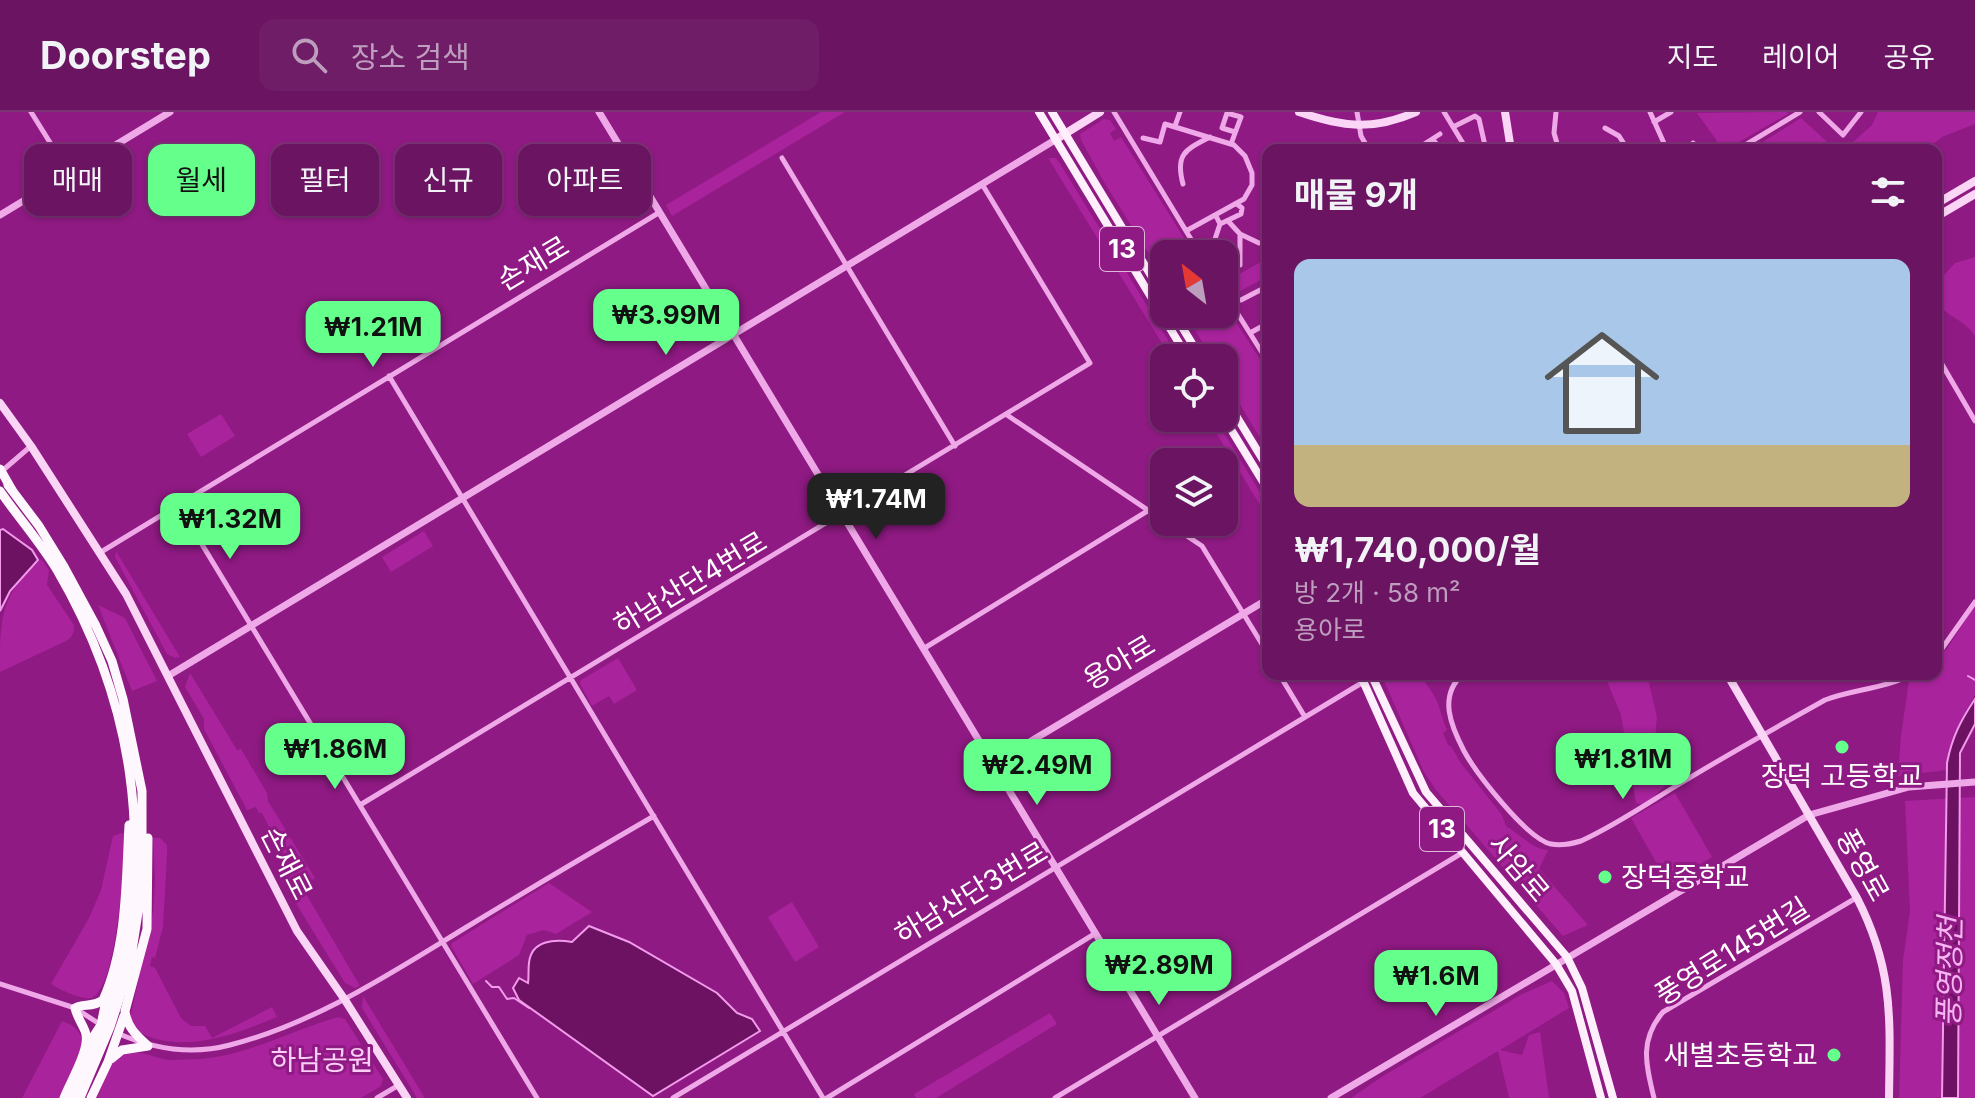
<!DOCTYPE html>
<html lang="ko">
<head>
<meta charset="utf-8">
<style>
  body { margin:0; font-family:Inter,"Noto Sans KR",sans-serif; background:#701d68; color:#f1f3f6; height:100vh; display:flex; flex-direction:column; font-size:30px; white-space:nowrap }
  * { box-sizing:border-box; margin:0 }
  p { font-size:26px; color:#be9ebe }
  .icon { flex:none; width:44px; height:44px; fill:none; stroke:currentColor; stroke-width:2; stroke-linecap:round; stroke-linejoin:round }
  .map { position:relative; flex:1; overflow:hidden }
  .panel { position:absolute; left:1262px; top:32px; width:680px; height:536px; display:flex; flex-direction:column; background:#6b1462; border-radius:16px; box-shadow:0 2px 6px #0004,0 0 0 2px #7e3377 }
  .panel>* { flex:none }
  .guide { position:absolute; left:24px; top:32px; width:760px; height:72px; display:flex; gap:16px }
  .needle { width:52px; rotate:329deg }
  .tools { position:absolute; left:1150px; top:128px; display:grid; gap:16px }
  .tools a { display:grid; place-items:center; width:88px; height:88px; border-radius:16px; background:#6b1462; box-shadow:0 2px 6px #0004,0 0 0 2px #7e3377; font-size:40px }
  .price { position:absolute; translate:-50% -68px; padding:0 18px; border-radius:16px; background:#65ff8c; color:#111; font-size:26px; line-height:52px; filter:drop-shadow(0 2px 4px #0008) }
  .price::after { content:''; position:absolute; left:50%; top:48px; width:24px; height:18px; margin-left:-12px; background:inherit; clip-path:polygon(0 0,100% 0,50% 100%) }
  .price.on { background:#222; color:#fff }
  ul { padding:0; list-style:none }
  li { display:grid; align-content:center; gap:16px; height:424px; padding:0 32px }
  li+li { border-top:2px solid #7e3377 }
  li span { display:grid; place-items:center; height:248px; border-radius:16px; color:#555 }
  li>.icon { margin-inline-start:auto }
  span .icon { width:144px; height:144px; fill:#fffc; stroke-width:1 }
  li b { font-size:34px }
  h2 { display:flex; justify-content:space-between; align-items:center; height:96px; padding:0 32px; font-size:34px }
  .pill { padding:0 28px; border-radius:16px; background:#6b1462; box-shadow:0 2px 6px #0004,0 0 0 2px #7e3377; font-size:28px; line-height:72px }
  .pill.on { background:#65ff8c; color:#111 }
  header { display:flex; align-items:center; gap:48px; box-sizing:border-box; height:112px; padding:0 40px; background:#6b1462; border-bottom:2px solid #7e3377 }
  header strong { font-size:38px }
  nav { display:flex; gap:44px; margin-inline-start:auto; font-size:28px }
  .search { width:560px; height:72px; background:#701d68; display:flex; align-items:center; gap:20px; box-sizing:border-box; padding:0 28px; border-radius:16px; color:#be9ebe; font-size:30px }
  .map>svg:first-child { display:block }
  .green { fill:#a9239c }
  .water { fill:#6d1163; stroke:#f19bea; stroke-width:2 }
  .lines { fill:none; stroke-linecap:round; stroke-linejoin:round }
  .stream { stroke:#f19bea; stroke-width:2 }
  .minor { stroke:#efa8e8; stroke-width:5 }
  .tertiary { stroke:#efa8e8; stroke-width:7 }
  .secondary { stroke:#fad5f6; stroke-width:8 }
  .primary { stroke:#ffeffd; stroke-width:8 }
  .trunk { stroke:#fff7fe; stroke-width:9 }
  .trunk-bridge { stroke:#fff7fe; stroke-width:9 }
  .poi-dot { fill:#65ff8c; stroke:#8f1a83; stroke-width:3 }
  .labels { text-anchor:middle; stroke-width:6; stroke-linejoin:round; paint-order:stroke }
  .shield { fill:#8f1a83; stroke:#ddbada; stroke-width:2 }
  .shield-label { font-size:26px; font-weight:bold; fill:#fff }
  .street-label { font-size:28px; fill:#fff; stroke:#8f1a83 }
  .poi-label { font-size:28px; fill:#fff; stroke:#8f1a83 }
  .park-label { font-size:28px; fill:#facef6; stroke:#8f1a83 }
  .water-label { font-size:30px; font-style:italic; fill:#f6b4f0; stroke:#8f1a83 }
</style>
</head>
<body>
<header>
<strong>Doorstep</strong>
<div class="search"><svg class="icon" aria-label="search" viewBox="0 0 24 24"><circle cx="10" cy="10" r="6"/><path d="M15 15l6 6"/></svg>장소 검색</div>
<nav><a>지도</a><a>레이어</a><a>공유</a></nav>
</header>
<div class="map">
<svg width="1975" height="986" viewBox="0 0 1975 986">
  <rect width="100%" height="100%" fill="#8f1a83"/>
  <path class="green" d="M821,0H845L672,104L666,93Z
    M1787,0L1788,2L1725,38H1713L1712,32L1717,29L1697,1H1689Z
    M1878,0H1975V12L1942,25L1925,38H1844L1872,13Z
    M1801,6L1836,38H1750Z
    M1104,7L1110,8L1116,17L1110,21L1114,29L1121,25L1194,142H1164V166L1104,70L1081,28L1080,22Z
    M1048,46H1056L1059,50L1179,246H1171Z
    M1975,145V224C1965,207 1943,204 1937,188C1934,181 1937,169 1936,163L1938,159L1944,163L1955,151Z
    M1268,146V164L1233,183L1225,170Z
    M1224,192L1265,255L1260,258L1265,269L1268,268V339L1224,266V246H1212L1185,202H1224Z
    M221,302L235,324L201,345L187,322Z
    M1207,306H1215L1261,382L1268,394V406Z
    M424,419L433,434L391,460L382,445Z
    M116,439L180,545L175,546L167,542L115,445Z
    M41,447L49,458L47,473L74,513C74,521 73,525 66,529L0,560C0,507 0,483 41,447Z
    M98,493L125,506L157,569L132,579Z
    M1975,493V583L1963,604L1947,658L1898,664L1901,624L1909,568L1916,562H1936V546L1947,537Z
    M618,546L637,578L614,592L609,584L592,594L580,572L581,568Z
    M190,561L237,638L241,637L267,681L268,689L315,766L302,775L360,874L355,876L345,871L282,769L293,761L262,701H259L256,695L247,698L204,617V607L185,575Z
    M1381,562H1421C1425,573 1435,581 1438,592C1441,601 1443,609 1447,618L1443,621L1448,633L1451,634L1460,650L1502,703L1506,714C1520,722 1532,737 1548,738L1539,757L1588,813L1563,824L1436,678L1424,660Z
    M1604,562H1660L1649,571L1657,605L1654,639L1669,670L1645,693L1636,691L1621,603Z
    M1675,681L1712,745L1669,773L1631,706Z
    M1975,685V986H1899L1903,848L1910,800L1905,689Z
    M125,720C124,747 118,878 91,886C82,888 60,878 51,872L89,806L101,778L113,724Z
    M153,726H160L167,733V744L163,815L155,846L152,845L150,854L155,856L181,906L191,914H205L212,926L272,895L277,905C234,923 178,945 134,917L130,907L153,800L155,767Z
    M549,771L592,800L556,822L544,818L527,823L519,843L473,872L451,834L452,831Z
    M792,790L819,835L795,850L768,805Z
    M1552,869L1564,881L1569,896L1500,938L1522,943L1529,923L1540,920L1549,986H1509L1498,939L1420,986H1351L1383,964L1522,882Z
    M363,884L425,986H417L362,896Z
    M1050,901L1057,912L936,986H916L914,982Z
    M338,905L345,907L383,967L381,974L361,986H97C103,973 109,950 122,943C136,935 155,947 170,948C180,948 191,947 201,947C248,943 293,918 338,905Z
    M62,909C102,922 72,960 60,986H22Z"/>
  <path class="water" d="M3,417L32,438L38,448L10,479L0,499V418Z
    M1975,587V612L1960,641L1958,986H1942L1947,651C1952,625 1961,608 1975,587Z
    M589,814L629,830L717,881L737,901L752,907L760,919L653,984L519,888L513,876L519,866L528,871C529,864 528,858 529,851C531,828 555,827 572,830Z"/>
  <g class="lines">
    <path class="stream" d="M1936,300H1941
      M1968,564L1975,568
      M486,869L492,875H499L507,887L514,886L529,896"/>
    <path class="minor" d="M31,0L69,61
      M1114,0L1200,142
      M1357,0L1361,24L1369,38
      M1444,0L1467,38
      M1556,0L1554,21L1559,38
      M1650,0L1667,38
      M1819,0L1843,23L1861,0
      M1654,10L1671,0
      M1175,14L1180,0
      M1453,15L1475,4L1479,7L1486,38
      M1605,16L1619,24L1628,38
      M1143,26L1160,30L1165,12L1234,33L1245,44L1252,61V73L1244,87L1186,119
      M1433,28L1442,38
      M1231,32L1241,5L1227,1L1222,16L1235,20
      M1415,38L1440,22
      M1691,38L1693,31
      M1737,38L1800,0
      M782,46L955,334
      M1183,72C1175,42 1185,38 1210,25
      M1228,109L1240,122V153
      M1220,112L1241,102L1242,96L1237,92
      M1240,122L1259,131H1268
      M1215,127L1220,112L1216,104
      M1224,180L1268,250
      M1241,188L1268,174
      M1250,221L1268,211
      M1936,242L1975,309
      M389,264L823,986
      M1007,303L1164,409
      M2,359L31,334
      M183,401L537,986
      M1166,410L1202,434L1268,542
      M101,440L660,100
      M923,537L1149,398
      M1936,545L1975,490
      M1279,562L1305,605
      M1463,562C1438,584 1451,614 1464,639C1476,661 1527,727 1551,732C1561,734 1571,732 1581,729C1612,715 1642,695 1671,677C1722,646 1773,617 1825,588C1854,577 1885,577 1912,562
      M360,693L1090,251L982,72
      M0,872L75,896L101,913
      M117,921C153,937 192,943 230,933C317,911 394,859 470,813C531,776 592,740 654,704
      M377,986L399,973
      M673,986L1365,569
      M827,986L1096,821
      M1055,986L1462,741
      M1654,986C1646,953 1639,928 1663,900L1856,786"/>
    <path class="tertiary" d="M599,0L1195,986
      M0,103L170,0
      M168,564L1055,28
      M993,652L1268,487
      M1331,986L1809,703L1909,675L1975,670"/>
    <path class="secondary" d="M1299,0C1343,15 1372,19 1416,0
      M1505,0L1511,38
      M1055,28L1100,0
      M1936,92L1975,69
      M1936,105L1975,82
      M0,291L31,334L126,482L297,819L345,888L407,986
      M1727,562L1857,786C1894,858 1890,907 1889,986"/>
    <path class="primary" d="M1039,0L1188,246
      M1052,0L1164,185
      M1174,202L1201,246
      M1224,284L1268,356
      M1224,306L1268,378
      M1360,562L1413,681L1556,852L1572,879L1601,986
      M1371,562L1426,680L1567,845L1582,876L1613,986"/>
    <path class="trunk" d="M8,373L39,414L63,453L96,514L112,549L123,587L142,679V775L131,845L122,878
      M0,379C18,405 40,430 57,458C133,588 155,730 115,876
      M148,934C136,923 127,915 125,899L147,817L148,726
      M86,936L101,913L107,884
      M111,947L122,938L148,934
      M64,986C70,970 92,935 85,919C82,911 77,905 75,896C83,891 92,896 103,888C127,835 126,770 129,713
      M91,986L108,950L124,904"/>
    <path class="trunk-bridge" d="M0,357L12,378
      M72,986L105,913L115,876
      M80,986L110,915L122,878"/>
  </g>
  <g class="poi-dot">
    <circle cx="1842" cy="635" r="8"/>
    <circle cx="1605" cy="765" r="8"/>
    <circle cx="1834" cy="943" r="8"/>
  </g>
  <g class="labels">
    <g class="shield">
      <rect x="1100" y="115" width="44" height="44" rx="6"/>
      <rect x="1420" y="695" width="44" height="44" rx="6"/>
    </g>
    <g class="shield-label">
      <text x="1122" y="146">13</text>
      <text x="1442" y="726">13</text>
    </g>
    <g class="street-label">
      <text transform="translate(533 151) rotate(-31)" y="10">손재로</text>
      <text transform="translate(690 471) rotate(-31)" y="10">하남산단4번로</text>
      <text transform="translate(1119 550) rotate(-31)" y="10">용아로</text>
      <text transform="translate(287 751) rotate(63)" y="10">손재로</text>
      <text transform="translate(1863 753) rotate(61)" y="10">풍영로</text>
      <text transform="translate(1519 756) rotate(50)" y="10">사암로</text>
      <text transform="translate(971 781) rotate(-31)" y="10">하남산단3번로</text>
      <text transform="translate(1732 839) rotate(-32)" y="10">풍영로145번길</text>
    </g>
    <g class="poi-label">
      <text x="1842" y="674">장덕 고등학교</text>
      <text x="1621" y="775" text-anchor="start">장덕중학교</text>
      <text x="1818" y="953" text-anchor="end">새별초등학교</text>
    </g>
    <g class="park-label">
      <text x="322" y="958">하남공원</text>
    </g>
    <g class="water-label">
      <text transform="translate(1950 860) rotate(-89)" y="10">풍영정천</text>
    </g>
  </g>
</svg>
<div class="tools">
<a><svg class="needle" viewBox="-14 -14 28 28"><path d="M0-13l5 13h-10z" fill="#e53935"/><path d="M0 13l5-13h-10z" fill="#be9ebe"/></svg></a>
<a><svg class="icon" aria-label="locate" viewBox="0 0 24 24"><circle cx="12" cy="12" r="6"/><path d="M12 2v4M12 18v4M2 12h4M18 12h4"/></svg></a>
<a><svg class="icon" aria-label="layers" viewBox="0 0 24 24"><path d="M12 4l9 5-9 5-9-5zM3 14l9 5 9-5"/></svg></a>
</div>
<b class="price" style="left:666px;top:245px">₩3.99M</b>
<b class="price" style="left:373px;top:257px">₩1.21M</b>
<b class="price on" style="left:876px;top:429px">₩1.74M</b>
<b class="price" style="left:230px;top:449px">₩1.32M</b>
<b class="price" style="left:335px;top:679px">₩1.86M</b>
<b class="price" style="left:1623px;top:689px">₩1.81M</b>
<b class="price" style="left:1037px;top:695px">₩2.49M</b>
<b class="price" style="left:1159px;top:895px">₩2.89M</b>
<b class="price" style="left:1436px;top:906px">₩1.6M</b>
<div class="guide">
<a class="pill">매매</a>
<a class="pill on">월세</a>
<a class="pill">필터</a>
<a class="pill">신규</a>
<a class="pill">아파트</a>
</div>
<section class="panel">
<h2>매물 9개<svg class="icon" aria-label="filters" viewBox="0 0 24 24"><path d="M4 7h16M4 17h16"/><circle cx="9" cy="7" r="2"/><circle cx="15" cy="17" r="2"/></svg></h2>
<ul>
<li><span style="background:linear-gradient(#a9c7e8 75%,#c2b280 0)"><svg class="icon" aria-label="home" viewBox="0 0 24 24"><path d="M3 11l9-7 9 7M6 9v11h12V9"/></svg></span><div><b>₩1,740,000/월</b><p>방 2개 · 58 m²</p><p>용아로</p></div></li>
</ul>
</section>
</div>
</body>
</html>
